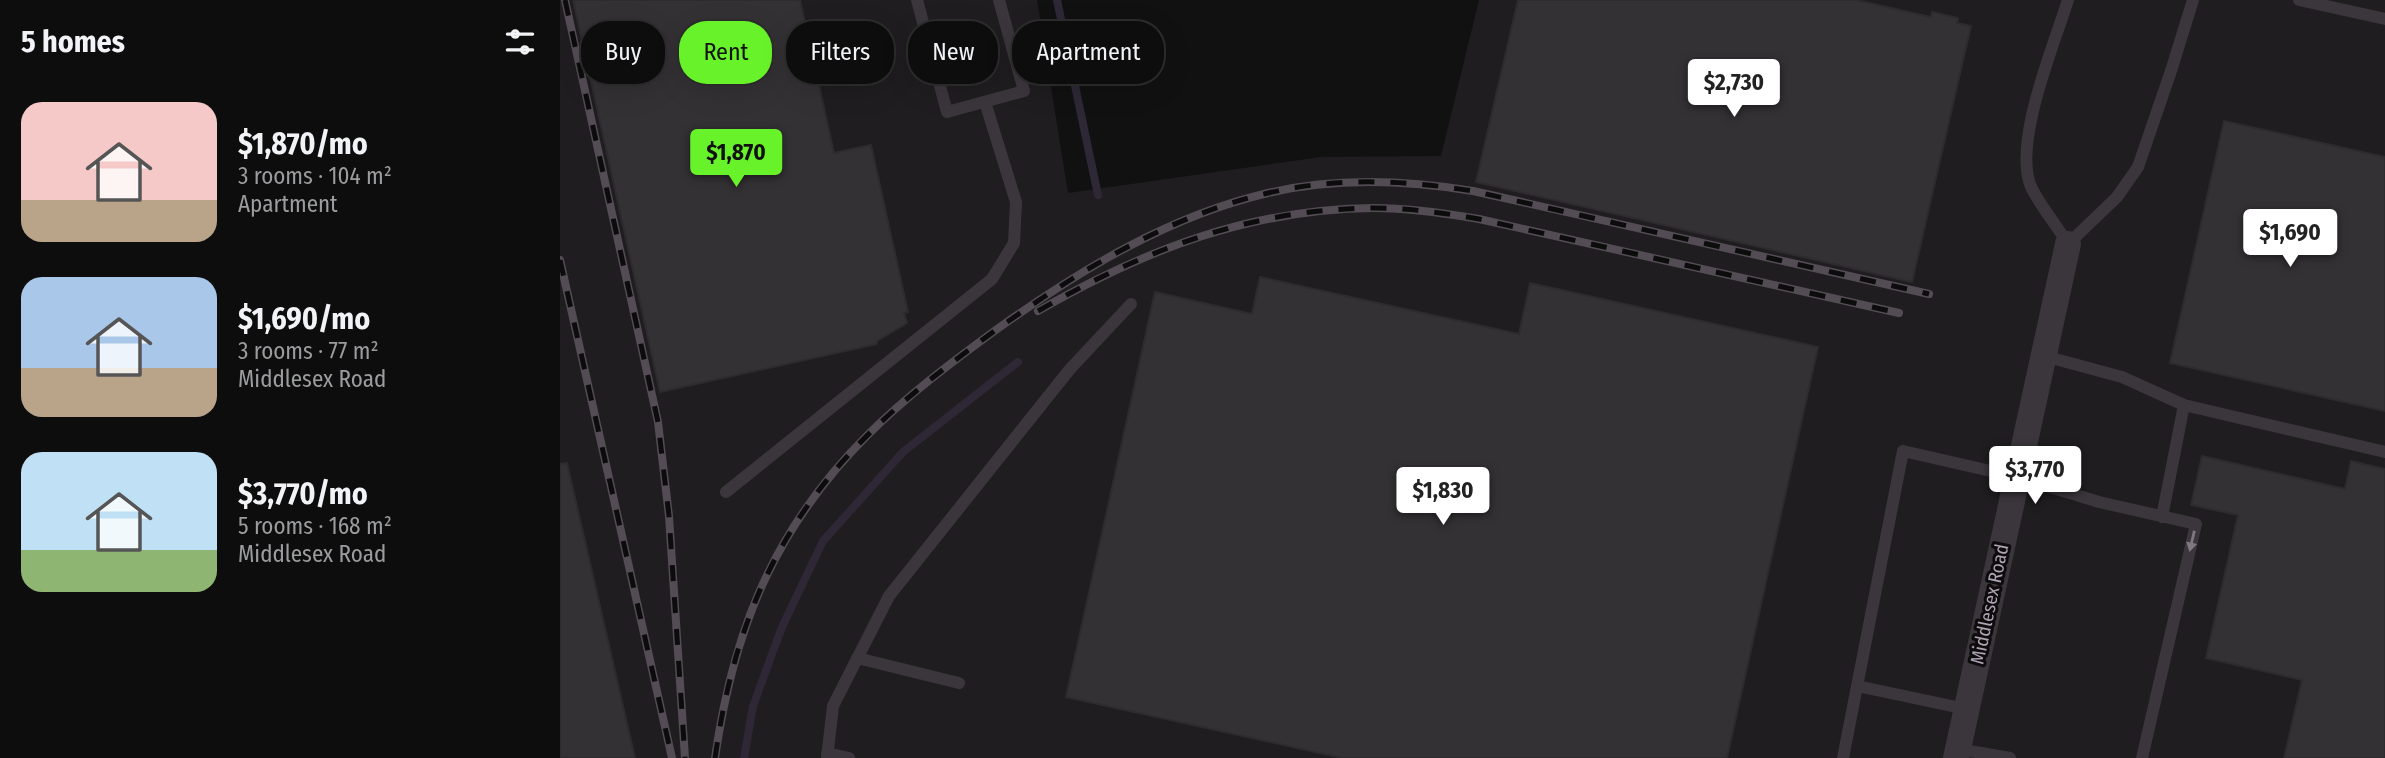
<!DOCTYPE html>
<html lang="en">
<head>
<meta charset="utf-8">
<style>
  body { margin:0; font-family:"Fira Sans Condensed",sans-serif; background:#171617; color:#f1f3f6; height:100vh; display:flex; flex-direction:column; font-size:26px; white-space:nowrap }
  * { box-sizing:border-box; margin:0 }
  p { font-size:23px; color:#9b9c9e }
  .icon { flex:none; width:38px; height:38px; fill:none; stroke:currentColor; stroke-width:2; stroke-linecap:round; stroke-linejoin:round }
  .map { position:relative; flex:1; overflow:hidden }
  .details { display:flex; flex-direction:column; background:#0e0d0e; width:560px }
  .details>* { flex:none }
  .guide { position:absolute; left:21px; top:21px; width:665px; height:63px; display:flex; gap:14px }
  .price { position:absolute; translate:-50% -60px; padding:0 16px; border-radius:7px; background:#fff; color:#222; font-size:23px; line-height:46px; filter:drop-shadow(0 2px 4px #0008) }
  .price::after { content:''; position:absolute; left:50%; top:42px; width:21px; height:16px; margin-left:-10px; background:inherit; clip-path:polygon(0 0,100% 0,50% 100%) }
  .price.on { background:#68f229; color:#111 }
  ul { padding:0; list-style:none }
  li { display:flex; align-items:center; gap:21px; height:175px; padding:0 21px }
  li span { display:grid; place-items:center; flex:none; width:196px; height:140px; border-radius:21px; color:#555 }
  li>.icon { margin-inline-start:auto }
  span .icon { width:84px; height:84px; fill:#fffc; stroke-width:1 }
  li b { font-size:30px }
  h2 { display:flex; justify-content:space-between; align-items:center; height:84px; padding:0 21px; font-size:30px }
  .pill { padding:0 24px; border-radius:28px; background:#0e0d0e; box-shadow:0 7px 28px #0002,0 0 0 2px #2e2d2e; font-size:24px; line-height:63px }
  .pill.on { background:#68f229; color:#111 }
  main { display:flex; flex:1; min-height:0 }
  .map>svg:first-child { display:block }
  .built { fill:#1f1d1f }
  .lines { fill:none; stroke-linecap:round; stroke-linejoin:round }
  .stream { stroke:#2e2736; stroke-width:8 }
  .building { fill:#343134; stroke:#2e2b2e; stroke-width:2 }
  .lane { stroke:#3b363c; stroke-width:12 }
  .street { stroke:#3b363c; stroke-width:26 }
  .rail-casing { stroke:#534c54; stroke-width:8 }
  .rail { stroke:#0d0c0d; stroke-width:5; stroke-dasharray:16; stroke-linecap:butt }
  .oneway { fill:#807783 }
  .labels { text-anchor:middle; stroke-width:6; stroke-linejoin:round; paint-order:stroke }
  .street-label { font-size:19px; fill:#aea2b3; stroke:#0d0c0d }
</style>
</head>
<body>
<main>
<section class="details">
<h2>5 homes<svg class="icon" aria-label="filters" viewBox="0 0 24 24"><path d="M4 7h16M4 17h16"/><circle cx="9" cy="7" r="2"/><circle cx="15" cy="17" r="2"/></svg></h2>
<ul>
<li><span style="background:linear-gradient(#f6c9c9 70%,#b9a48a 0)"><svg class="icon" aria-label="home" viewBox="0 0 24 24"><path d="M3 11l9-7 9 7M6 9v11h12V9"/></svg></span><div><b>$1,870/mo</b><p>3 rooms · 104 m²</p><p>Apartment</p></div></li>
<li><span style="background:linear-gradient(#a9c7e8 65%,#b9a48a 0)"><svg class="icon" aria-label="home" viewBox="0 0 24 24"><path d="M3 11l9-7 9 7M6 9v11h12V9"/></svg></span><div><b>$1,690/mo</b><p>3 rooms · 77 m²</p><p>Middlesex Road</p></div></li>
<li><span style="background:linear-gradient(#bfe0f5 70%,#8fb573 0)"><svg class="icon" aria-label="home" viewBox="0 0 24 24"><path d="M3 11l9-7 9 7M6 9v11h12V9"/></svg></span><div><b>$3,770/mo</b><p>5 rooms · 168 m²</p><p>Middlesex Road</p></div></li>
</ul>
</section>
<div class="map">
<svg width="1825" height="758" viewBox="0 0 1825 758">
  <rect width="100%" height="100%" fill="#121112"/>
  <path class="built" d="M0,0H477L508,193L761,157L881,156L919,0H1825V758H0Z"/>
  <g class="lines">
    <path class="stream" d="M497,0L538,195
      M184,758L193,706L222,627L263,541L343,452L458,362"/>
  </g>
  <path class="building" d="M13,0H240L274,153L311,145L348,312L344,313L347,323L317,341V344L100,392Z
    M958,0H1296L1371,17L1372,12L1398,18L1397,23L1411,26L1352,282L916,182Z
    M1664,121L1825,157V411L1610,363Z
    M700,277L959,334L970,283L1258,347L1167,758H782L506,697L595,292L692,314Z
    M1642,456L1785,489L1791,461L1825,469V758H1724L1742,680L1646,658L1678,515L1631,505Z
    M7,463L75,758H0V464Z"/>
  <g class="lines">
    <path class="lane" d="M357,0L387,112L464,91L439,0
      M1508,0C1494,45 1451,147 1472,189C1482,208 1497,226 1508,244L1557,197L1578,167L1611,71L1633,0
      M1739,0L1825,19
      M1484,356L1562,377L1624,405L1602,517
      M1624,405L1825,452
      M166,492L432,279L454,243L456,202L425,102
      M297,658L399,683
      M1297,686L1406,709
      M1398,749L1450,758
      M267,753L289,758
      M267,758L273,706L329,596L510,369L571,304
      M1283,758L1343,451L1457,477L1539,502L1636,524L1582,758"/>
    <path class="street" d="M1396,758L1508,244"/>
    <g class="rail-casing">
      <path id="rail" d="M5,0L98,422L109,516L125,758
        M0,260L112,758
        M478,311C584,250 690,209 814,208C849,208 884,213 919,219L1339,313
        M155,758C164,695 179,633 207,575C261,463 342,398 440,327C522,269 609,216 708,193C776,177 845,180 913,191L1369,294"/>
    </g>
    <use href="#rail" class="rail"/>
  </g>
  <defs><path id="oneway-solid" d="M-6-.8H1V-3.2L6.5 0L1 3.2V.8H-6Z" transform="scale(1.75)"/></defs>
  <use class="oneway" href="#oneway-solid" transform="translate(1632 541) rotate(103)"/>
  <g class="labels">
    <g class="street-label">
      <text transform="translate(1429 604) rotate(-78)" y="7">Middlesex Road</text>
    </g>
  </g>
</svg>
<b class="price" style="left:1174px;top:119px">$2,730</b>
<b class="price on" style="left:176px;top:189px">$1,870</b>
<b class="price" style="left:1730px;top:269px">$1,690</b>
<b class="price" style="left:1475px;top:506px">$3,770</b>
<b class="price" style="left:883px;top:527px">$1,830</b>
<div class="guide">
<a class="pill">Buy</a>
<a class="pill on">Rent</a>
<a class="pill">Filters</a>
<a class="pill">New</a>
<a class="pill">Apartment</a>
</div>
</div>
</main>
</body>
</html>
